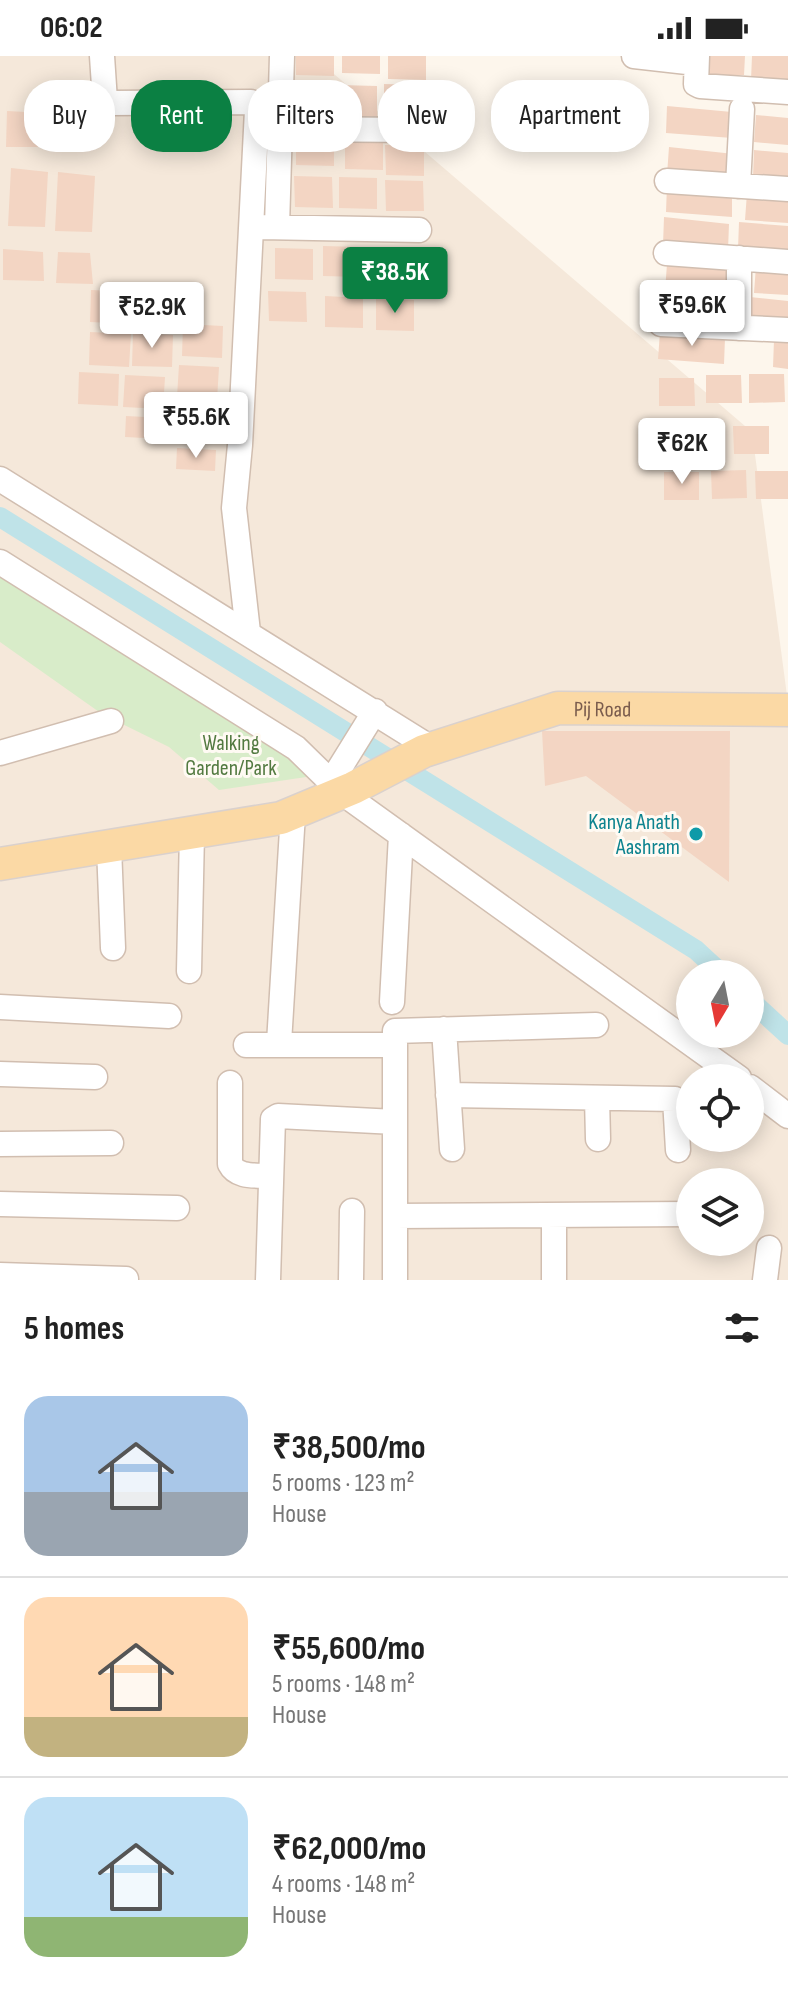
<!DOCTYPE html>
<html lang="en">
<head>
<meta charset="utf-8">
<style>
  body { margin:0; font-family:"Sofia Sans Condensed",sans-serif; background:#f2f2f2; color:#222; height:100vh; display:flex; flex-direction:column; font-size:30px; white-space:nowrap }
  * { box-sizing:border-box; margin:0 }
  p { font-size:26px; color:#767676 }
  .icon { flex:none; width:44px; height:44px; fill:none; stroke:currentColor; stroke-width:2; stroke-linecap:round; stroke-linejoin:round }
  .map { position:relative; height:1224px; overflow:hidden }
  .details { display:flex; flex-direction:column; background:#fff; flex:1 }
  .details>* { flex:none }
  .guide { position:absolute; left:24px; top:24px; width:740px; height:72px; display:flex; gap:16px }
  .needle { width:52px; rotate:190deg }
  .fabs { position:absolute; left:676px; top:904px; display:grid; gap:16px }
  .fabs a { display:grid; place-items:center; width:88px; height:88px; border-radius:50%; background:#fff; box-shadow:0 4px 20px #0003; font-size:40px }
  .price { position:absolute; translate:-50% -68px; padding:0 18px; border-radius:8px; background:#fff; color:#222; font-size:26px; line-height:52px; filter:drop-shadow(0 2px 4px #0008) }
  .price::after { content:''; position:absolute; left:50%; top:48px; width:24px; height:18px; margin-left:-12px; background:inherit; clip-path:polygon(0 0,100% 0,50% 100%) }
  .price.on { background:#0b8043; color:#fff }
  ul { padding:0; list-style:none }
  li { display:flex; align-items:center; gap:24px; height:200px; padding:0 24px }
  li+li { border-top:2px solid #e0e0e0 }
  li span { display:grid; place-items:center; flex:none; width:224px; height:160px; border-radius:24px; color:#555 }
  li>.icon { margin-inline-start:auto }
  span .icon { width:96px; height:96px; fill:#fffc; stroke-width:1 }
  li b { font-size:34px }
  h2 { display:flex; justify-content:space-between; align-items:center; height:96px; padding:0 24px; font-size:34px }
  .chip { padding:0 28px; border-radius:32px; background:#fff; box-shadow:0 4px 20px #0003; font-size:28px; line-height:72px }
  .chip.on { background:#0b8043; color:#fff }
  .status { display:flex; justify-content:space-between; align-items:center; height:56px; padding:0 40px; background:#fff; direction:ltr }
  .status svg { height:22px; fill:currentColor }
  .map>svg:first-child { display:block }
  .residential { fill:#f5e8da; fill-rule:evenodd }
  .green { fill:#d8ecc9 }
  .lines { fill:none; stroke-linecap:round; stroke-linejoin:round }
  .canal { stroke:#bfe3e8; stroke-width:20 }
  .building { fill:#f3d5c3 }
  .minor-casing { stroke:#d1beb0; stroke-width:27 }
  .major-casing { stroke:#dad1cd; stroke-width:35 }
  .minor { stroke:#fff; stroke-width:24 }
  .major { stroke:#fbd9a5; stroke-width:32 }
  .culture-dot { fill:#0f9aa8; stroke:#fffaf3; stroke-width:3 }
  .labels { text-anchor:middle; stroke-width:6; stroke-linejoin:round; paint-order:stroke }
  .street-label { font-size:22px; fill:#7a5c4d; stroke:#fffaf3 }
  .park-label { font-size:22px; fill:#537a41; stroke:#fffaf3 }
  .culture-label { font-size:22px; fill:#0d838f; stroke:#fffaf3; text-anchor:end }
</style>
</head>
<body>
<div class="status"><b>06:02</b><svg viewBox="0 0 49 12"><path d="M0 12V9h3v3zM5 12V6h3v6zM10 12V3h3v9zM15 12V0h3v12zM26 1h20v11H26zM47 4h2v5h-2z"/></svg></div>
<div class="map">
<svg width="788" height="1224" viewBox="0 0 788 1224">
  <rect width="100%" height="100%" fill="#fdf6ec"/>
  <path class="residential" d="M0,0H313L752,376L788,647V1224H0ZM690,918H750V978H690ZM690,1022H750V1082H690ZM690,1126H750V1186H690Z"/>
  <path class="green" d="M0,515L292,698L313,720L219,734L169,691L102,658L0,586Z"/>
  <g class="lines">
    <path class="canal" d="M0,461L696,894L722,918
      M750,944L788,979"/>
  </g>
  <path class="building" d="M296,0H334V20L296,19Z
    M342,0H380V18L342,17Z
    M388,0H426V24L388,23Z
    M707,0H745L744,19H706Z
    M752,0H788V24H751Z
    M294,28L332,29V60L294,59Z
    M384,28L422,29V59L384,58Z
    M339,29L377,30V60H339Z
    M667,50L732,56V82L666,77Z
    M7,55L45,57L42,91H6Z
    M57,59L95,61L92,95L55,94Z
    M756,59L788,62V89L754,86Z
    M296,78L334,79V110L296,109Z
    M345,82L383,83V114L345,113Z
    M385,89H424V120L386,119Z
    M669,91L734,98L733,124L667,119Z
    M754,94L788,97V124L753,121Z
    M11,112L48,116L45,171L8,170Z
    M58,116L95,120L92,176L55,175Z
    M294,120L332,121L333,152L295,151Z
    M339,121L377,122V153L339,152Z
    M385,124L423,125L424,155H386Z
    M667,129L732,135V161L666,156Z
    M747,137L788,141V167L745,164Z
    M664,161L729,168L728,194L663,189Z
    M739,166L788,170V197L738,193Z
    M323,190L361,191V221L323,220Z
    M275,192L313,193V224L275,223Z
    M370,192L408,193L409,224L371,223Z
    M3,193L43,196L44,225L3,224Z
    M58,196L90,197L93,228L56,227Z
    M667,208L731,214V241L665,235Z
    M756,210L788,213V239L754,237Z
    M91,234L172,237L170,270L90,266Z
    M268,235L306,236L307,266L269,265Z
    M662,236L727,243L726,268L660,263Z
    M325,240L363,242V272L325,271Z
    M750,241L788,245V271L749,268Z
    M376,243L414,244V275L376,274Z
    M183,268L223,270L222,302L182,300Z
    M90,276L131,278L129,311L89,309Z
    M660,276L725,282L724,308L658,303Z
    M133,277L173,279L172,311L132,310Z
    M774,284L788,286V313L773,311Z
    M179,309L219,311L217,344L177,341Z
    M79,316L119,318L118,350L78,348Z
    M749,318H784L785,346L749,347Z
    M125,319L165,321L163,353L123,351Z
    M706,319H741L742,347H706Z
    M659,322H694L695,350H659Z
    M178,351L218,353L217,385L176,383Z
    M126,360L165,362V383L125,381Z
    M658,368H683L680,399L656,396Z
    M725,370V398L690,399L689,371Z
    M733,370H769V398H734Z
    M177,392L216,394L215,415L176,413Z
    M746,414L747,442L712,443L711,415Z
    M755,415H788V443H756Z
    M664,416H699V444H664Z
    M542,675H730L729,826L586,720L545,730Z"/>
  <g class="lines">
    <g class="minor-casing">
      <path id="minor" d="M102,0L105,45L111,47L251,46L255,49L257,54L240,389L234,452L248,576
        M634,0L696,7
        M697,0L696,28L700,30L788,36
        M280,73L420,74
        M667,125L788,133
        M738,130L742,53
        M261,171L419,174
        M277,171L282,0
        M666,197L788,206
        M661,268L788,274
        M739,272V202
        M0,423L431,692
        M0,506L296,692L341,736L739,1022
        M0,697L111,665
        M331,726L375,655
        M109,791L113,892
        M189,915L192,777
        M392,946L401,779
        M0,951L169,960
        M444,973L452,1093
        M279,987L293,757
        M246,989H395
        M0,1018L95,1021
        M230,1027V1108C237,1122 256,1119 270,1120
        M750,1031L788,1060
        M448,1039L675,1043L678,1094
        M597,1042L598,1083
        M0,1088L111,1087
        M0,1148L177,1152
        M554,1159V1224
        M395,1160L690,1158
        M0,1219L126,1223
        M268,1224L273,1063L278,1060L395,1066
        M351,1224L352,1155
        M395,1224V975L596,969
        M765,1224L769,1192"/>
    </g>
    <g class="major-casing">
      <g id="major">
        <path id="s1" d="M0,808L281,762L353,732L424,695L558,652L788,654"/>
      </g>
    </g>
    <use href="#minor" class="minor"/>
    <use href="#major" class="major"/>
  </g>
  <circle class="culture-dot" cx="696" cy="778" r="8"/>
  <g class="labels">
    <g class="street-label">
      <text dy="8" stroke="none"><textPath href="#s1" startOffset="628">Pij Road</textPath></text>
    </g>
    <g class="park-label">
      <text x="231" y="694">Walking<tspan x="231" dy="25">Garden/Park</tspan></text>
    </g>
    <g class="culture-label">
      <text x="680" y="773">Kanya Anath<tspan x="680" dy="25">Aashram</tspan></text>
    </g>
  </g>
</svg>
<div class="fabs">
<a><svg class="needle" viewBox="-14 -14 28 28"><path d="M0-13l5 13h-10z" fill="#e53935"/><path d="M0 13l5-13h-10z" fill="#767676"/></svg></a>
<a><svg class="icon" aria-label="locate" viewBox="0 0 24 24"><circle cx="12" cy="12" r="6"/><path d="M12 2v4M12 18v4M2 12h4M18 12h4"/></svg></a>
<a><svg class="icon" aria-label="layers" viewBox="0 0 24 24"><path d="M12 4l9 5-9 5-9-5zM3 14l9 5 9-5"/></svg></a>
</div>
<b class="price on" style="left:395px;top:259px">₹38.5K</b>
<b class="price" style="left:692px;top:292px">₹59.6K</b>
<b class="price" style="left:152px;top:294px">₹52.9K</b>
<b class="price" style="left:196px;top:404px">₹55.6K</b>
<b class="price" style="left:682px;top:430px">₹62K</b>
<div class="guide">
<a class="chip">Buy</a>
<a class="chip on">Rent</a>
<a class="chip">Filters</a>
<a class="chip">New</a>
<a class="chip">Apartment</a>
</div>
</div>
<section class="details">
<h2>5 homes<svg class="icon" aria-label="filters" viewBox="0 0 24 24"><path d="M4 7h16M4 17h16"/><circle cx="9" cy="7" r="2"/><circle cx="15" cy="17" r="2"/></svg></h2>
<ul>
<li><span style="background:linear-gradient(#a9c7e8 60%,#9aa5b1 0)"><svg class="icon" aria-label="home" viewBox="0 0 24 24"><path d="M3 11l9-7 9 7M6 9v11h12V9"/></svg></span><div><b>₹38,500/mo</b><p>5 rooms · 123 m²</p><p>House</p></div></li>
<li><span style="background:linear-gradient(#ffd9b3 75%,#c2b280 0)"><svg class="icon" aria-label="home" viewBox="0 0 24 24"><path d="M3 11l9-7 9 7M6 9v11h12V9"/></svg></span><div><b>₹55,600/mo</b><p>5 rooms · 148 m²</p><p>House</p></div></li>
<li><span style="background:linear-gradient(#bfe0f5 75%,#8fb573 0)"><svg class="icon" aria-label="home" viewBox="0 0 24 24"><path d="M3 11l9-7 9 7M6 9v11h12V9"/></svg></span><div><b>₹62,000/mo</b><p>4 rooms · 148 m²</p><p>House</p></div></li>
</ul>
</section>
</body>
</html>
